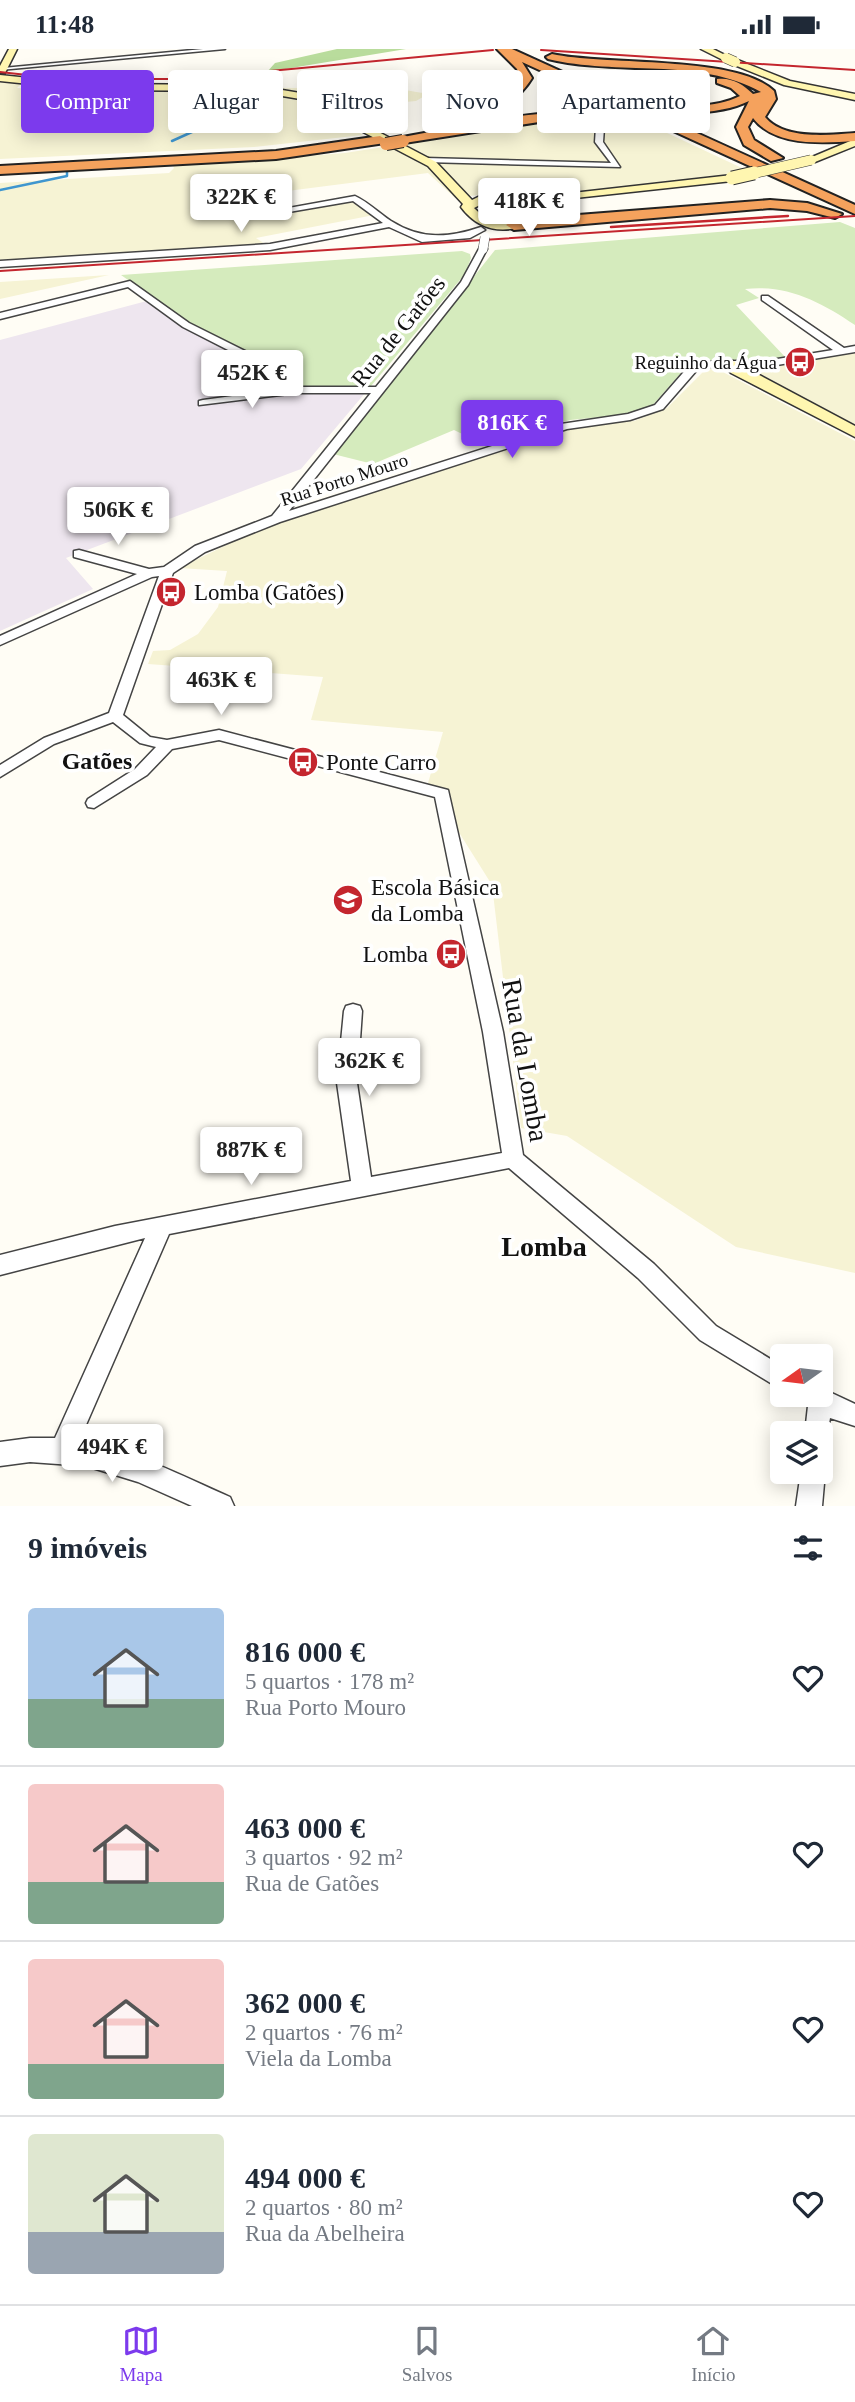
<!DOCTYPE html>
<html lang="pt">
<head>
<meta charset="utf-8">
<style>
  body { margin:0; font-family:"Times New Roman",serif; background:#f6f6f7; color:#1f2937; height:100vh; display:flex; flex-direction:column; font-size:26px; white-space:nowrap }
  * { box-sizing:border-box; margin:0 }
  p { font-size:23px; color:#747a83 }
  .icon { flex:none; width:38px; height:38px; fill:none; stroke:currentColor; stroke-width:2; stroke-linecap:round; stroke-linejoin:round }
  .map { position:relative; height:1457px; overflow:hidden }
  .side { display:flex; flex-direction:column; background:#fff; flex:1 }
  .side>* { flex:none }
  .top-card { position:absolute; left:21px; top:21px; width:814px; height:63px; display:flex; gap:14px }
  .needle { width:46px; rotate:256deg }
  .buttons { position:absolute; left:770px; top:1295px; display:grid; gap:14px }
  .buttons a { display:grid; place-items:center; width:63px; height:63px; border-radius:7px; background:#fff; box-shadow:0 4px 18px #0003; font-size:35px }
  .price { position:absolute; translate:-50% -60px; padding:0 16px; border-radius:7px; background:#fff; color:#222; font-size:23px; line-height:46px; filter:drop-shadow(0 2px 4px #0008) }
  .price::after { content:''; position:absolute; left:50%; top:42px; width:21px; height:16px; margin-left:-10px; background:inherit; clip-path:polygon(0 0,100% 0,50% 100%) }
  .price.on { background:#7c3aed; color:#fff }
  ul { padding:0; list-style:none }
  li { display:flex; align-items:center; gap:21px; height:175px; padding:0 28px }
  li+li { border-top:2px solid #e0e1e3 }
  li span { display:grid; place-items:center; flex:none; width:196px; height:140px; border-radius:7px; color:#555 }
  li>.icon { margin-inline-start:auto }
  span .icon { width:84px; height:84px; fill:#fffc; stroke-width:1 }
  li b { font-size:30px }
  h2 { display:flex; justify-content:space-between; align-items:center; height:84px; padding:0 28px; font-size:30px }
  .tag { padding:0 24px; border-radius:7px; background:#fff; box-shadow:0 4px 18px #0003; font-size:24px; line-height:63px }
  .tag.on { background:#7c3aed; color:#fff }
  .status { display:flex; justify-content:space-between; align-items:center; height:49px; padding:0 35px; background:#fff; direction:ltr }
  .status svg { height:19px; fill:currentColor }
  .tab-bar { display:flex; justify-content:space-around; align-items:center; height:98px; border-top:2px solid #e0e1e3; background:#fff; font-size:19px; color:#747a83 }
  .tab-bar a { display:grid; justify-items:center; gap:4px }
  .tab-bar .on { color:#7c3aed }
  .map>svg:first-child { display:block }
  .industrial { fill:#eee6ef }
  .farmland { fill:#f6f3d4 }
  .green { fill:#d5ebbd }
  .forest { fill:#b9dc9c }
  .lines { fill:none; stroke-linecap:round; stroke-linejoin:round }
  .stream { stroke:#3f96cf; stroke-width:2.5 }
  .street-casing { stroke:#444; stroke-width:3 }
  .secondary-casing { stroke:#333; stroke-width:3 }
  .highway-casing { stroke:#222; stroke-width:4 }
  .street { fill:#fff; fill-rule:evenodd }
  .secondary { fill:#fff6b0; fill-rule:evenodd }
  .highway { fill:#f5a25d; fill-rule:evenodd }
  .tram { stroke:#c4262e; stroke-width:2 }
  .rail { stroke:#c4262e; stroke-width:2.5 }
  .street-bridge-casing { stroke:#444; stroke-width:10; stroke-linecap:butt }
  .secondary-bridge-far1-casing { stroke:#333; stroke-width:11; stroke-linecap:butt }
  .secondary-bridge-casing { stroke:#333; stroke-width:15; stroke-linecap:butt }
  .highway-bridge-casing { stroke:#222; stroke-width:14; stroke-linecap:butt }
  .street-bridge { stroke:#fff; stroke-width:9 }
  .secondary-bridge-far1 { stroke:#fff6b0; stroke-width:10 }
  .secondary-bridge { stroke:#fff6b0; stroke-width:13 }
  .highway-bridge { stroke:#f5a25d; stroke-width:12 }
  .labels { text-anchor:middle; stroke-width:7; stroke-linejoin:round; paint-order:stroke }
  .far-poi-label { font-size:19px; fill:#111; stroke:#fff; text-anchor:end }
  .far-street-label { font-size:19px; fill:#111; stroke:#fff }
  .street-label { font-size:23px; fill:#111; stroke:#fff }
  .poi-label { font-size:23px; fill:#111; stroke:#fff; text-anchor:start }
  .neighbourhood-label { font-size:24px; font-weight:bold; fill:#111; stroke:#fff }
  .near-street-label { font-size:28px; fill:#111; stroke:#fff }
  .near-neighbourhood-label { font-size:28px; font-weight:bold; fill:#111; stroke:#fff }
</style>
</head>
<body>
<div class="status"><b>11:48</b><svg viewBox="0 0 49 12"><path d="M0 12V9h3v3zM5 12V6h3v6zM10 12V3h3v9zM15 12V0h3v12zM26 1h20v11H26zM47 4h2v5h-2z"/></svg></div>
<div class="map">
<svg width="855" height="1457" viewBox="0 0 855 1457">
  <rect width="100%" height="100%" fill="#fffdf5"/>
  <path class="industrial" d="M158,249L190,275L290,326L302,338L371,337L301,420L66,509L93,540L0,582V291Z"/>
  <path class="farmland" d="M0,32L23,33L17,39L59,41L90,53L110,44L177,38L303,39L354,32L428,45L416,52L405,53L356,48L345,58L326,60L325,63L363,86L254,98L0,110Z
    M594,54L633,68L744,120L728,128L525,149L478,146L455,149L428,124L264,145L228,160L231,167L244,170L348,151H355L374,166L256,189L268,197L0,215V134L169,124L174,119L173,117L345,104L505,79L535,73L543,62L557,58Z
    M109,226L0,250V233Z
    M855,304V376L755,324L757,318Z
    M706,320H717L855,392V1224L736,1198L567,1087L521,1079L492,836L428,734L443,683L311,671L323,628L148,615L153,602L170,601L198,585L218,558L227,522L179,519L280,470L591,374L634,372L667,359Z"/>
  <path class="green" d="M840,173L855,179V276C821,253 787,235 745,240L759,249L736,256L787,310L767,313L707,312L688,316L651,358L623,366L570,371L485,396L454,381L373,415L333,405L495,201Z
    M462,202L470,205L471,209L465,225L371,337L302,338L290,326L190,275L121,226Z"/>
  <path class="forest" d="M337,0H406L267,23L275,14Z"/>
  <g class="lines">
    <path class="stream" d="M172,92L265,50
      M0,141L67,127V122"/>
    <g class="street-casing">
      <path id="street" d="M203,0H225L0,21L3,19Z
        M605,74L609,76L604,79L603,93L620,118L425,113L421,111L425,109L611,114L595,93L596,78Z
        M355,147C368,153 379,164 391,172C421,191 449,189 481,178L485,181L470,189L422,193L389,178L270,201L0,218V212L270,195L383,174L353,152L254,169L250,166Z
        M480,198L487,200L468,236L289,462L561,375L628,365L655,356L689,317L701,313L771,311L833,301L762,251V247H768L844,299L855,297V303L771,317L706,318L697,321L663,360L630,371L567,380L280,473L205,503L173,524L123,666L150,688L167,691L219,681L448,741L503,983L523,1106L654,1215L716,1277L782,1317V1341L700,1291L638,1229L509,1119L169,1185L79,1392C131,1400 182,1427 230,1448L234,1457H192L138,1433L86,1417L30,1413L0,1417V1393L30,1389H55L145,1189L0,1226V1206L115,1177L351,1132L337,1034L344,962L346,957L353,955L360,957L362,962L357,1034L371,1128L502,1104L483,983L435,748L219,691L172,700L147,726L94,759L88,758L86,754L88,750L135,720L156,698L140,694L113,673L54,695L0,728V716L44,689L109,664L159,527L152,528L0,596V587L137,525L74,508V502L79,501L149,520L164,518L195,497L272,467L371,344H297L199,356V352L203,351L290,339L283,329L183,278L128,238L0,270V264L130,232L189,274L291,325L300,338H376L461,233Z
        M821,1339L855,1355V1377L830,1369L826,1392L821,1394V1384H805L808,1357L802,1354L798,1346H821Z
        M821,1414L825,1423L822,1457H796L801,1423H821Z"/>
    </g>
    <g class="secondary-casing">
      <path id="secondary" d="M9,0H17L5,24H0V17Z
        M701,0H713L731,9L723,11Z
        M735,10L790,32L855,45V51L784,36L732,15Z
        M0,26L87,35L252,36L306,45L436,113L472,151L482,146L537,148L732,126L738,129L732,132L520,155L533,167L531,174C504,186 479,182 461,158L463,155L428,117L300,50L252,42L87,41L0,32ZM484,154H506L521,169C502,178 488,173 474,159Z
        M855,90V97L815,113L805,111Z
        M731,311L855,377V388L731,324L724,315Z"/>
    </g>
    <g class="highway-casing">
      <path id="highway" d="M497,0H512L855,156V165L647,70L646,76L642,77L612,72L552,71L398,95L396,92L403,88C483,74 565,51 646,70L522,13L532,29C519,51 484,76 457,72V66L503,48L520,29L517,20Z
        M552,5C607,17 737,6 774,42L776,50L765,68C784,91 828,86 855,84V92C822,94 775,98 753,69L748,78L754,91L783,109L771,112L744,96L736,78L749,52C721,66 660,70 634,50L640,46C673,55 708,63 740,47L731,39L717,34V30C731,28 743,35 753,45L761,43C699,8 617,27 548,10L546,8Z
        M380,87L387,91L385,94L276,110L0,125V117L276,102Z
        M770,151L807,154L842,165L835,169L807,162L770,159L514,181L506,176L514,171Z"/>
    </g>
    <use href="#street" class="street"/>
    <use href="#secondary" class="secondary"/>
    <use href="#highway" class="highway"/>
    <path class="tram" d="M541,1L855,21
      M0,23L63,30H186L493,1
      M0,222L855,167"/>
    <path class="rail" d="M611,178L788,167"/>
    <g class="street-bridge-casing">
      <path id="street-bridge" d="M483,200L485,188"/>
    </g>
    <g class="secondary-bridge-far1-casing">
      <path id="secondary-bridge-far1" d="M726,9L735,13
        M746,126L811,111"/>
    </g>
    <g class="secondary-bridge-casing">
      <path id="secondary-bridge" d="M732,129L754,124"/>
    </g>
    <g class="highway-bridge-casing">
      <path id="highway-bridge" d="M575,49L632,35
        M386,95L403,92"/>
    </g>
    <use href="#street-bridge" class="street-bridge"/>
    <use href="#secondary-bridge-far1" class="secondary-bridge-far1"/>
    <use href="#secondary-bridge" class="secondary-bridge"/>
    <use href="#highway-bridge" class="highway-bridge"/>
  </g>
  <defs>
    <g id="bus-disc" transform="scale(1.575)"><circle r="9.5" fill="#c4262e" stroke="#fff"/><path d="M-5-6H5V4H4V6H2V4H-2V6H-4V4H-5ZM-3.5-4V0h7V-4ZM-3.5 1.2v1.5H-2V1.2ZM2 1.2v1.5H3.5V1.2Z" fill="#fff"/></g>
    <g id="school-disc" transform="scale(1.575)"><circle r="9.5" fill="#c4262e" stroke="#fff"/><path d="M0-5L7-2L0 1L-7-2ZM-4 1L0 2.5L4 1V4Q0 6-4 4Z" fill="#fff"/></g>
  </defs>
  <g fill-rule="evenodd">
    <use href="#bus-disc" x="800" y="313"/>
    <use href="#bus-disc" x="171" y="543"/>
    <use href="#bus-disc" x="303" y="713"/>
    <use href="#school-disc" x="348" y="851"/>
    <use href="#bus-disc" x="451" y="905"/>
  </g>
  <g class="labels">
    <g class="far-poi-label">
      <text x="777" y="320">Reguinho da Água</text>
    </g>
    <g class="far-street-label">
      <text transform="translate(344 430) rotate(-18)" y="7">Rua Porto Mouro</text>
    </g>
    <g class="street-label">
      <text transform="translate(398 282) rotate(-51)" y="8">Rua de Gatões</text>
    </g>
    <g class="poi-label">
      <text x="194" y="551">Lomba (Gatões)</text>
      <text x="326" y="721">Ponte Carro</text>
      <text x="371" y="846">Escola Básica<tspan x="371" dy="26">da Lomba</tspan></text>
      <text x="428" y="913" text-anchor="end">Lomba</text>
    </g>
    <g class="neighbourhood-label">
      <text x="97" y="720">Gatões</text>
    </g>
    <g class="near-street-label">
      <text transform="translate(526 1011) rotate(80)" y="10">Rua da Lomba</text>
    </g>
    <g class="near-neighbourhood-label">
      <text x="544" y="1207">Lomba</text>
    </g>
  </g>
</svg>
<div class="buttons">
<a><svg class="needle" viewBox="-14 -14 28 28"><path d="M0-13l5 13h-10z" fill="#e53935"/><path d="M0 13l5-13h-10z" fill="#747a83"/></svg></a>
<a><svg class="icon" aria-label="layers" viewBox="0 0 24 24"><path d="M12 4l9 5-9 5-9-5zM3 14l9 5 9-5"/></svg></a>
</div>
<b class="price" style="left:241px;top:185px">322K €</b>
<b class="price" style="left:529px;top:189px">418K €</b>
<b class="price" style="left:252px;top:361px">452K €</b>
<b class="price on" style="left:512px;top:411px">816K €</b>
<b class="price" style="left:118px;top:498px">506K €</b>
<b class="price" style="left:221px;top:668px">463K €</b>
<b class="price" style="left:369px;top:1049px">362K €</b>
<b class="price" style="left:251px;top:1138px">887K €</b>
<b class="price" style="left:112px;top:1435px">494K €</b>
<div class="top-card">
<a class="tag on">Comprar</a>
<a class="tag">Alugar</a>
<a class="tag">Filtros</a>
<a class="tag">Novo</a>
<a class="tag">Apartamento</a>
</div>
</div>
<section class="side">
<h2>9 imóveis<svg class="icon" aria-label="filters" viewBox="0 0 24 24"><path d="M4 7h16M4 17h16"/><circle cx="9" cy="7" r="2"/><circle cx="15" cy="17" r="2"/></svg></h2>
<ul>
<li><span style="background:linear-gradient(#a9c7e8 65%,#7fa58c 0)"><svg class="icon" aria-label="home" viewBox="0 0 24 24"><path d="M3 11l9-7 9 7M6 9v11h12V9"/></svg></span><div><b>816 000 €</b><p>5 quartos · 178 m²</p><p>Rua Porto Mouro</p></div><svg class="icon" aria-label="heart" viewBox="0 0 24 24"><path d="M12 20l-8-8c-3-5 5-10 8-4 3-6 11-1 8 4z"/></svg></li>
<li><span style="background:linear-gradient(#f6c9c9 70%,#7fa58c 0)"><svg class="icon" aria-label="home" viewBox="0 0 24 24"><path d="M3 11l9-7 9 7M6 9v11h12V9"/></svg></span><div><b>463 000 €</b><p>3 quartos · 92 m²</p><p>Rua de Gatões</p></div><svg class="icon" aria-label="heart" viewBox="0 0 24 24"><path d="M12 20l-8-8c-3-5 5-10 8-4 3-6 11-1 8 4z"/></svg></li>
<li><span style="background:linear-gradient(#f6c9c9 75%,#7fa58c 0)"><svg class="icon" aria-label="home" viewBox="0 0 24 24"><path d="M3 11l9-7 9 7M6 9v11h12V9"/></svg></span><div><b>362 000 €</b><p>2 quartos · 76 m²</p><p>Viela da Lomba</p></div><svg class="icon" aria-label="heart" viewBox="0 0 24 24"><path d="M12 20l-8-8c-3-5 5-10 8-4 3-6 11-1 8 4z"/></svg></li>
<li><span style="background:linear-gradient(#dfe7d0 70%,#9aa5b1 0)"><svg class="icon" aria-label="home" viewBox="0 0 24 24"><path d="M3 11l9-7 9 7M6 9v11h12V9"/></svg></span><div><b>494 000 €</b><p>2 quartos · 80 m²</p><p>Rua da Abelheira</p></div><svg class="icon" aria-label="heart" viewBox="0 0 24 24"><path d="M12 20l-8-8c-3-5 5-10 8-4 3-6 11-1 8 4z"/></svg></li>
</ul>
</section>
<nav class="tab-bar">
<a class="on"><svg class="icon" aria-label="map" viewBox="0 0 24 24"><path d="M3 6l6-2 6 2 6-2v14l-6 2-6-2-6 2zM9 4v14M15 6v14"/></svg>Mapa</a>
<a><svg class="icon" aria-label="saved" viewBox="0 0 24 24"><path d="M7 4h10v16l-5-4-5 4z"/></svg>Salvos</a>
<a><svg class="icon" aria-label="home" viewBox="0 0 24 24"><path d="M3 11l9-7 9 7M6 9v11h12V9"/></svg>Início</a>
</nav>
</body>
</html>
